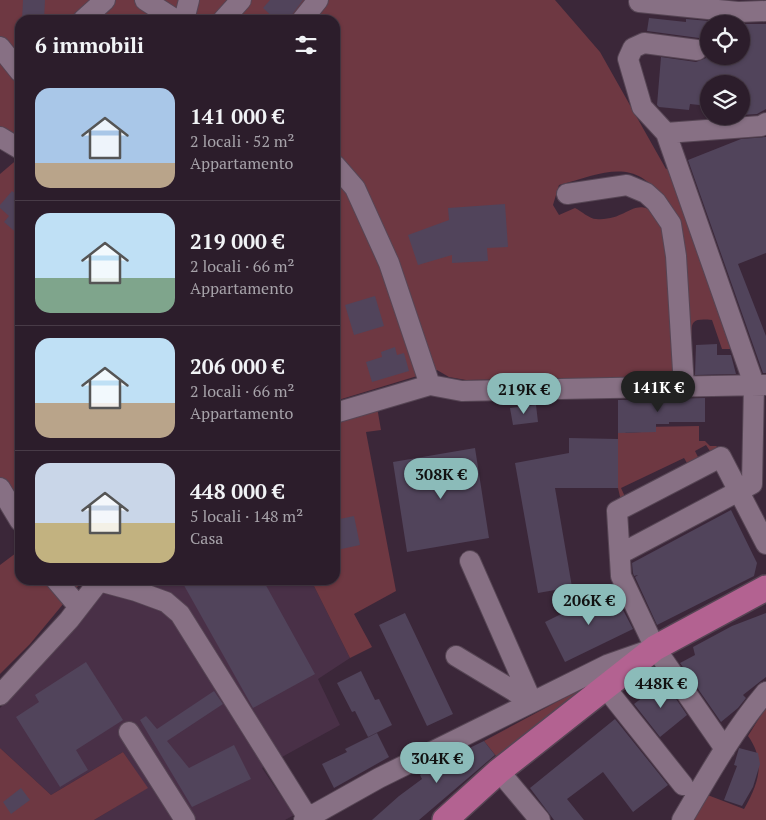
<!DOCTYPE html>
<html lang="it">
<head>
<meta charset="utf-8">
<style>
  body { margin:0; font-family:"PT Serif",serif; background:#342633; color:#f1f3f6; height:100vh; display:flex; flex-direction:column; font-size:19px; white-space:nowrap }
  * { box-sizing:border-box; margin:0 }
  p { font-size:16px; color:#a6a2a9 }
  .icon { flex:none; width:28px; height:28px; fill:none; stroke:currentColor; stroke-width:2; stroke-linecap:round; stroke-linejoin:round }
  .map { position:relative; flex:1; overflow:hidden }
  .panel { position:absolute; left:15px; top:15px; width:325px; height:570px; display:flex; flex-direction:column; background:#2c1d2b; border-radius:15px; box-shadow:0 1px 4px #0004,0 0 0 1px #483b47 }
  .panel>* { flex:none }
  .buttons { position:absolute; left:700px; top:15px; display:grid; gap:10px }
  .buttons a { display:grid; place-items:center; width:50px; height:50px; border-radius:50%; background:#2c1d2b; box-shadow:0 1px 4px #0004,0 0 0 1px #483b47; font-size:25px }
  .price { position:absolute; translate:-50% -42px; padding:0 11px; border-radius:18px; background:#8bbbb9; color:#111; font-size:16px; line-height:32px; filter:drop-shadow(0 1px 2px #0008) }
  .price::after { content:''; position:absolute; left:50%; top:30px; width:15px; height:11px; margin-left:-8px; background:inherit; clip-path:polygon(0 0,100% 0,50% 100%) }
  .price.selected { background:#222; color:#fff }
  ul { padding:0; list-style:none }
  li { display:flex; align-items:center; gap:15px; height:125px; padding:0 20px }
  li+li { border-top:1px solid #483b47 }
  li span { display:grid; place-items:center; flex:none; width:140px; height:100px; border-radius:15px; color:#555 }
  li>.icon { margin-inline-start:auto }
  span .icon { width:60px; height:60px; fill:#fffc; stroke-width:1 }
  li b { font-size:21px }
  h2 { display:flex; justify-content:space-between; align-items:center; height:60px; padding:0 20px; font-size:21px }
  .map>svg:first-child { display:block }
  .built { fill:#493047 }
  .green { fill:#6e3842 }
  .building { fill:#51445b }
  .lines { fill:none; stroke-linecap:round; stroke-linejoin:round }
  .minor-casing { stroke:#564554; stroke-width:22 }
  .major-casing { stroke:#564554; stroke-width:28 }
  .minor { stroke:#877084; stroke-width:20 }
  .major { stroke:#b36291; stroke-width:25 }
</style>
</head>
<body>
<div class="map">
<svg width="766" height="820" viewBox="0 0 766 820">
  <rect width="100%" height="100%" fill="#3b2739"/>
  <path class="built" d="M109,580H311L350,658L318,679L340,725L262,768L294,815L285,820H94L147,788L123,752L51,795L0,748V708L43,663Z"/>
  <path class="green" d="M0,0H555L600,52L666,169L671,167L737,349H722L712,320C690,318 691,322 692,342L687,341L664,201C635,155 602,174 559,185L553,205L559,215L575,208C581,211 590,219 596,219C633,222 636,185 668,229L677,377L466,380L449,377L437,370L335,401V20H20V156L0,144Z
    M20,157V536L0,503V174Z
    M377,407L381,430L366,432L396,591L354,614L372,647L350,658L311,580H335V420Z
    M699,426V441H705L710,446H717L712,454L706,445L695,451L698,457L687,463L684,458L621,488L626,499L621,501L618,488V427L626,433L642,432L643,427Z
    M20,550V580H83L30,644L0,674V565Z
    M579,690L584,693L496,756L484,741Z
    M766,707V820H690L705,794L744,809C759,783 766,761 748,736Z
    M0,748L51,795L123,752L148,788L94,820H0Z"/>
  <path class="building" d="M23,0H45L44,20H22Z
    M270,0H303L288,20H276L263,8Z
    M649,18L686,22V19L709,21V51L705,41L699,38L647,31Z
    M741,24H766V109L757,114L741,115V84H709V106L690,104L689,110L659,107L657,105L661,57L696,62L706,58L709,51V56H741Z
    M766,137V253L738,264L766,336V373H763L688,160L741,139Z
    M12,191L20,197V236L4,222L9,216L0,208V205Z
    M505,204L508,247L487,248L488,261L452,263V255L418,265L408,235L449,220L448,208Z
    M375,296L384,326L354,335L345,305Z
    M717,344V355H731L736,374L695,375L696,345Z
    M395,347L397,355L404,353L409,371L372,382L366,362L382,357L381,352Z
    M705,398V422H669V424H656V432L618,433V400Z
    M536,405L538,422L513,425L510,408Z
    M569,438L618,439V488H555L572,587L538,593L515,463L569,453Z
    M475,448L489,538L407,552L393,462Z
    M731,510L757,563L754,576L657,625L635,577L638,575L634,576L633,573L632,563Z
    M354,516L360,545L337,550L335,520Z
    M181,580H263L315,674L253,708Z
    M612,589L633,629L565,662L545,622Z
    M405,613L453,714L427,726L379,625Z
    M766,613V677L743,695L746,698L738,708L721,722L680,663L695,655L693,647L732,626Z
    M86,662L123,720L76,750L88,770L60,787L16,717L39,702L35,695Z
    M361,671L375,700L379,699L392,725L368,737L355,711L352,712L337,683Z
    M664,681L687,715L660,737L634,704Z
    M214,691L223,704L167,741L189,768L234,745L251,779L192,807L140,720L146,716L157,729Z
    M615,719L668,785L633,812L603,772L567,799L584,820H554L530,788Z
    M377,733L389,757L334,788L322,764L347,752L345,749Z
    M484,741L495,755L419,820H372L399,796L422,779L420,775L428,768Z
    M739,748L758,753L760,764L753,787L742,806L724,800L737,766L734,765Z
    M21,788L30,800L11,814L3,802Z"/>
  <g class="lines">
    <g class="minor-casing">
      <path id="minor" d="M145,0L176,20
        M639,2L738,12L766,11
        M83,20L105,0
        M184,20L189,0
        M223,20L241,0
        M302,20L318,0
        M0,47L20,72
        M666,133L642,107L628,59L633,48L644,43L697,50
        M0,137L20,149
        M335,165L355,188L389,263L430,385
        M567,194L627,185L646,193L656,202L671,224L676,256L684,387
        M335,413L430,385L462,391L766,385
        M0,488L20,521
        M620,554L752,484L754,384L666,133L761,126L766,123
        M470,561L532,702
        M56,580L79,607
        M138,580L136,591L166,602L180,614L308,818
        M99,581L136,591
        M456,656L532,702
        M605,687L683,785
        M0,695L69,620L100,580
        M129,732L185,820
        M725,749L655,648L621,576L617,511L721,457L766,544
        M499,771L540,820
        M304,820L379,778L607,665L644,652
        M682,820C708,776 733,731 766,692"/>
    </g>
    <g class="major-casing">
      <path id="major" d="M445,820L499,771L655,648L766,588"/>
    </g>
    <use href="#minor" class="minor"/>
    <use href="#major" class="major"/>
  </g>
</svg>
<div class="buttons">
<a><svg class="icon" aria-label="locate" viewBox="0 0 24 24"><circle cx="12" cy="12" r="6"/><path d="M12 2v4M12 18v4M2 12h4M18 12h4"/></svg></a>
<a><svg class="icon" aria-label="layers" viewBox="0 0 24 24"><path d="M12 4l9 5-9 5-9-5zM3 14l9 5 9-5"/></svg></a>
</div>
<b class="price selected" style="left:658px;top:413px">141K €</b>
<b class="price" style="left:524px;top:415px">219K €</b>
<b class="price" style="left:441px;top:500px">308K €</b>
<b class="price" style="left:589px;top:626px">206K €</b>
<b class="price" style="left:661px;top:709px">448K €</b>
<b class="price" style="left:437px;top:784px">304K €</b>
<section class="panel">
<h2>6 immobili<svg class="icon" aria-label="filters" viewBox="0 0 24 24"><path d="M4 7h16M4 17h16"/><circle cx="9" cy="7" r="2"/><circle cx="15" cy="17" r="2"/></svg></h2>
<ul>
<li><span style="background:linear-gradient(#a9c7e8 75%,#b9a48a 0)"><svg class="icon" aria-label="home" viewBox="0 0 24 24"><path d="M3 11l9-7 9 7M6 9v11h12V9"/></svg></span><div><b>141 000 €</b><p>2 locali · 52 m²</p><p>Appartamento</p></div></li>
<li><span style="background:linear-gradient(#bfe0f5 65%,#7fa58c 0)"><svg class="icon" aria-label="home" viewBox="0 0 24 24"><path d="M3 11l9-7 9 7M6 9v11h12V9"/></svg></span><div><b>219 000 €</b><p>2 locali · 66 m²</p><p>Appartamento</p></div></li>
<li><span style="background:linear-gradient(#bfe0f5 65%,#b9a48a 0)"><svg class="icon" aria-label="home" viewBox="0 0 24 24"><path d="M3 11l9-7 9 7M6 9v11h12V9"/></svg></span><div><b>206 000 €</b><p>2 locali · 66 m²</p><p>Appartamento</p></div></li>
<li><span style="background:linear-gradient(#c9d6e8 60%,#c2b280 0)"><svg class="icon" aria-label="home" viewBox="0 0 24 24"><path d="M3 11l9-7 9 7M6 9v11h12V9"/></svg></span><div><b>448 000 €</b><p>5 locali · 148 m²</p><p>Casa</p></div></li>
</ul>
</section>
</div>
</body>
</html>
